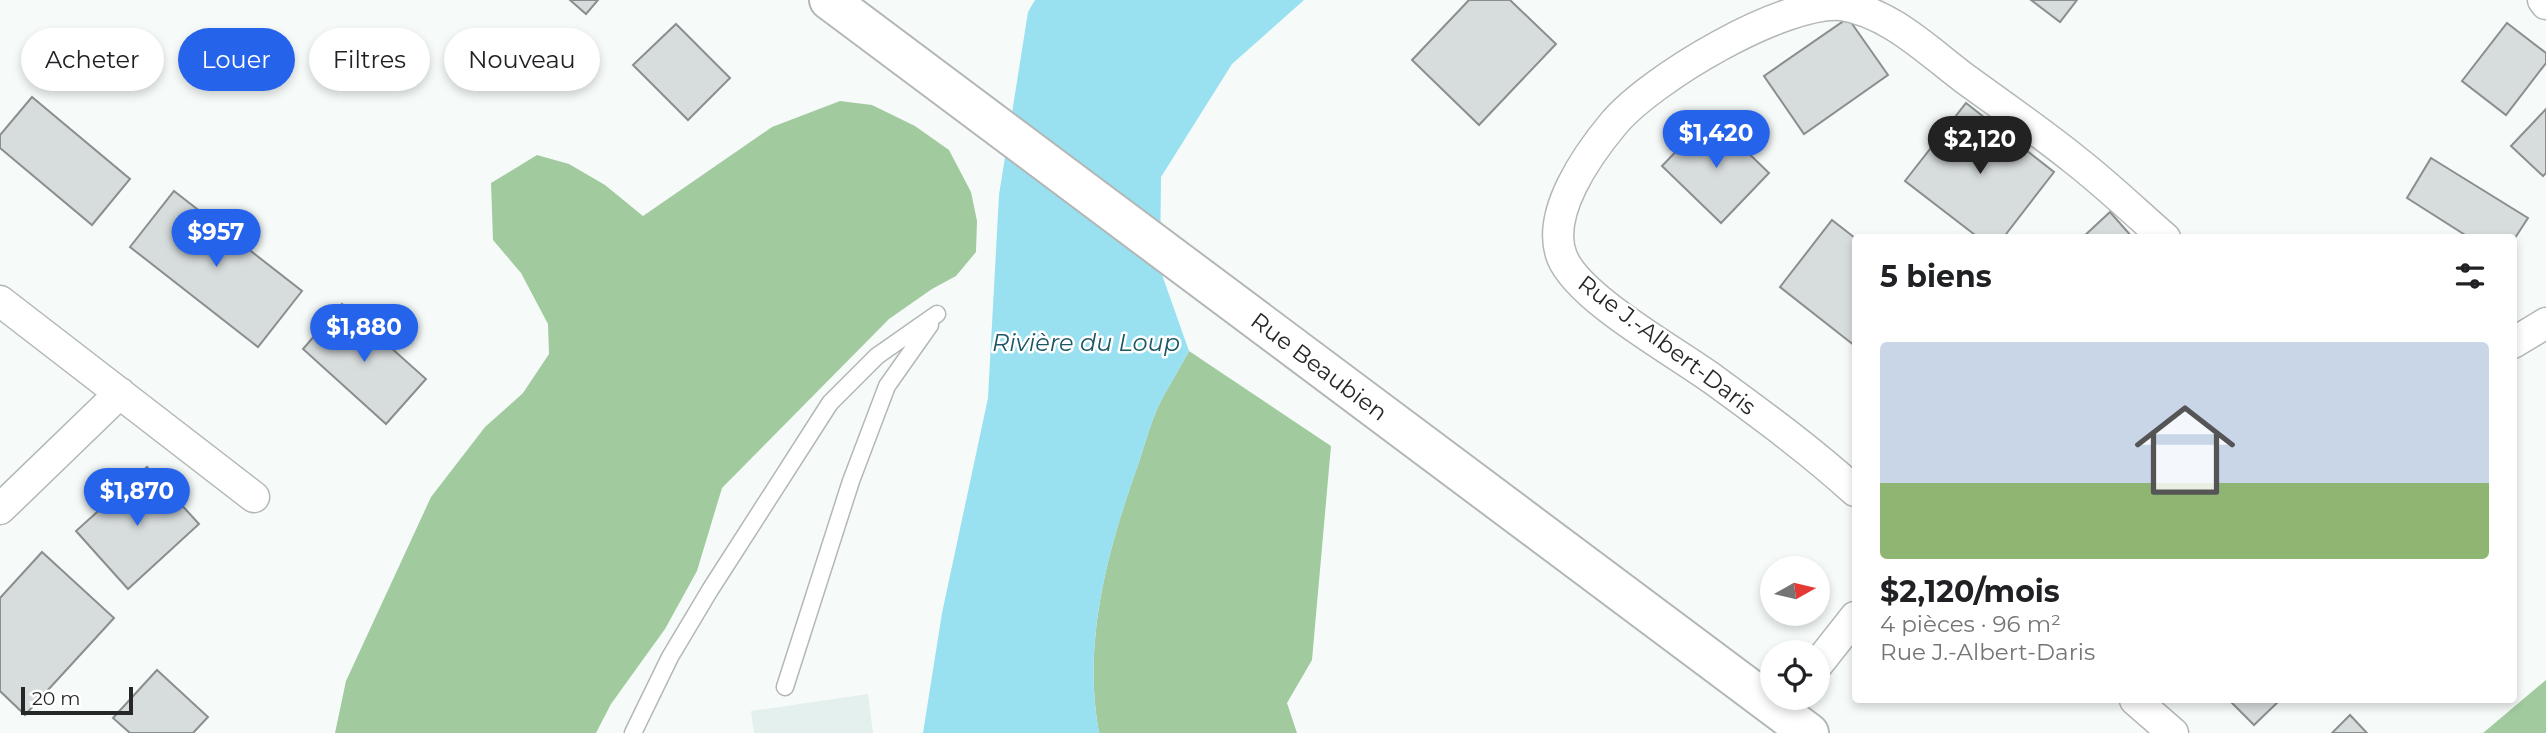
<!DOCTYPE html>
<html lang="fr">
<head>
<meta charset="utf-8">
<style>
  body { margin:0; font-family:Montserrat,sans-serif; background:#f6f6f6; color:#202124; height:100vh; display:flex; flex-direction:column; font-size:26px; white-space:nowrap }
  * { box-sizing:border-box; margin:0 }
  p { font-size:23px; color:#757577 }
  .icon { flex:none; width:38px; height:38px; fill:none; stroke:currentColor; stroke-width:2; stroke-linecap:round; stroke-linejoin:round }
  .map { position:relative; flex:1; overflow:hidden }
  .drawer { position:absolute; left:1852px; top:234px; width:665px; height:469px; display:flex; flex-direction:column; background:#fff; border-radius:7px; box-shadow:0 4px 10px #0003 }
  .drawer>* { flex:none }
  .banner { position:absolute; left:21px; top:28px; width:665px; height:63px; display:flex; gap:14px }
  .needle { width:46px; rotate:82deg }
  .tools { position:absolute; left:1760px; top:556px; display:grid; gap:14px }
  .tools a { display:grid; place-items:center; width:70px; height:70px; border-radius:50%; background:#fff; box-shadow:0 4px 10px #0003; font-size:35px }
  .scale { position:absolute; left:21px; bottom:18px; width:112px; box-sizing:border-box; padding-left:7px; border:4px solid #262727; border-top:0; font-size:19px; line-height:24px; white-space:nowrap; color:#262727; -webkit-text-stroke:5px #fff; paint-order:stroke }
  .price { position:absolute; translate:-50% -60px; padding:0 16px; border-radius:24px; background:#2563eb; color:#fff; font-size:23px; line-height:46px; filter:drop-shadow(0 2px 4px #0008) }
  .price::after { content:''; position:absolute; left:50%; top:42px; width:21px; height:16px; margin-left:-10px; background:inherit; clip-path:polygon(0 0,100% 0,50% 100%) }
  .price.active { background:#222; color:#fff }
  ul { padding:0; list-style:none }
  li { display:grid; align-content:center; gap:14px; height:371px; padding:0 28px }
  li+li { border-top:2px solid #e0e0e0 }
  li span { display:grid; place-items:center; height:217px; border-radius:7px; color:#555 }
  li>.icon { margin-inline-start:auto }
  span .icon { width:126px; height:126px; fill:#fffc; stroke-width:1 }
  li b { font-size:30px }
  h2 { display:flex; justify-content:space-between; align-items:center; height:84px; padding:0 28px; font-size:30px }
  .pill { padding:0 24px; border-radius:32px; background:#fff; box-shadow:0 4px 10px #0003; font-size:24px; line-height:63px }
  .pill.active { background:#2563eb; color:#fff }
  .map>svg:first-child { display:block }
  .built { fill:#e3f0ed }
  .forest { fill:#a1ca9e }
  .water { fill:#99e0f1 }
  .building { fill:#d7dcdc; stroke:#8a8e8e; stroke-width:2 }
  .lines { fill:none; stroke-linecap:round; stroke-linejoin:round }
  .service-casing { stroke:#b3b7b6; stroke-width:19 }
  .minor-casing { stroke:#b3b7b6; stroke-width:33 }
  .secondary-casing { stroke:#b3b7b6; stroke-width:42 }
  .service { stroke:#fff; stroke-width:16 }
  .minor { stroke:#fff; stroke-width:30 }
  .secondary { stroke:#fff; stroke-width:38 }
  .labels { text-anchor:middle; stroke-width:5; stroke-linejoin:round; paint-order:stroke }
  .street-label { font-size:23px; fill:#262727; stroke:#fff }
  .water-label { font-size:24px; font-style:italic; fill:#1d5764; stroke:#fff }
</style>
</head>
<body>
<div class="map">
<svg width="2546" height="733" viewBox="0 0 2546 733">
  <rect width="100%" height="100%" fill="#f6fbfa"/>
  <path class="built" d="M868,694L873,733H754L751,711Z"/>
  <path class="forest" d="M840,101L872,105L915,126L949,150L971,192L977,221L976,252L956,276L932,289L889,319L722,488L697,571L665,629L611,704L596,733H335L346,681L431,497L485,427L523,393L549,354L548,324L521,273L493,240L491,183L537,155L569,164L605,185L643,216L772,127Z
    M1189,351L1331,446L1312,660L1287,703L1297,733H1099C1082,642 1108,548 1139,462C1145,444 1150,425 1158,407C1167,388 1179,370 1189,351Z
    M2546,680V733H2483Z"/>
  <path class="water" d="M1035,0H1304L1232,64L1161,177L1160,269L1189,351C1179,370 1167,388 1158,407C1150,425 1145,444 1139,462C1108,548 1082,642 1099,733H923L942,613L988,398L999,195L1028,12Z"/>
  <path class="building" d="M570,0H598L586,14Z
    M1469,0H1510L1556,44L1479,125L1412,60Z
    M2031,0H2077L2060,22Z
    M1848,18L1888,75L1804,134L1764,76Z
    M2507,23L2546,53V63L2506,115L2462,81Z
    M676,24L730,78L688,120L633,65Z
    M32,97L130,179L92,225L0,148V135Z
    M1966,103L2054,172L2003,238H1979L1905,181Z
    M2546,109V173L2543,176L2511,146Z
    M1710,116L1769,173L1721,223L1662,166Z
    M2431,158L2528,218L2513,241V238H2470L2407,198Z
    M174,191L302,291L258,347L130,247Z
    M2110,212L2133,238H2082Z
    M1832,220L1855,238V346L1780,287Z
    M342,304L426,379L386,424L303,349Z
    M147,467L199,524L128,589L76,531Z
    M42,552L114,618L25,715L0,691V598Z
    M157,670L208,717L193,733H130L113,718Z
    M2229,700H2280L2254,725Z
    M2350,715L2367,733H2332Z"/>
  <g class="lines">
    <g class="service-casing">
      <path id="service" d="M785,687L851,481L887,386L930,325
        M633,733L670,657L710,590L830,403L877,356L937,314"/>
    </g>
    <g class="minor-casing">
      <path id="minor" d="M2543,0L2546,4
        M0,301L254,497
        M2513,343L2546,323
        M1855,491C1811,451 1762,415 1714,380C1676,352 1579,299 1562,257C1545,214 1588,154 1614,123C1651,79 1783,0 1842,5C1890,13 1927,50 1964,78C2001,105 2039,131 2075,160C2106,184 2135,212 2165,238
        M0,509L120,393
        M1818,664L1855,617
        M2135,700L2173,733"/>
    </g>
    <g class="secondary-casing">
      <g id="secondary">
        <path id="s1" d="M829,0L1809,733"/>
      </g>
    </g>
    <use href="#service" class="service"/>
    <use href="#minor" class="minor"/>
    <use href="#secondary" class="secondary"/>
  </g>
  <g class="labels">
    <g class="street-label">
      <text transform="translate(1667 345) rotate(37)" y="8">Rue J.-Albert-Daris</text>
      <text dy="8" stroke="none"><textPath href="#s1" startOffset="612">Rue Beaubien</textPath></text>
    </g>
    <g class="water-label">
      <text x="1086" y="351">Rivière du Loup</text>
    </g>
  </g>
</svg>
<div class="tools">
<a><svg class="needle" viewBox="-14 -14 28 28"><path d="M0-13l5 13h-10z" fill="#e53935"/><path d="M0 13l5-13h-10z" fill="#757577"/></svg></a>
<a><svg class="icon" aria-label="locate" viewBox="0 0 24 24"><circle cx="12" cy="12" r="6"/><path d="M12 2v4M12 18v4M2 12h4M18 12h4"/></svg></a>
</div>
<div class="scale">20 m</div>
<b class="price" style="left:1716px;top:170px">$1,420</b>
<b class="price active" style="left:1980px;top:176px">$2,120</b>
<b class="price" style="left:216px;top:269px">$957</b>
<b class="price" style="left:364px;top:364px">$1,880</b>
<b class="price" style="left:137px;top:528px">$1,870</b>
<div class="banner">
<a class="pill">Acheter</a>
<a class="pill active">Louer</a>
<a class="pill">Filtres</a>
<a class="pill">Nouveau</a>
</div>
<section class="drawer">
<h2>5 biens<svg class="icon" aria-label="filters" viewBox="0 0 24 24"><path d="M4 7h16M4 17h16"/><circle cx="9" cy="7" r="2"/><circle cx="15" cy="17" r="2"/></svg></h2>
<ul>
<li><span style="background:linear-gradient(#c9d6e8 65%,#8fb573 0)"><svg class="icon" aria-label="home" viewBox="0 0 24 24"><path d="M3 11l9-7 9 7M6 9v11h12V9"/></svg></span><div><b>$2,120/mois</b><p>4 pièces · 96 m²</p><p>Rue J.-Albert-Daris</p></div></li>
</ul>
</section>
</div>
</body>
</html>
